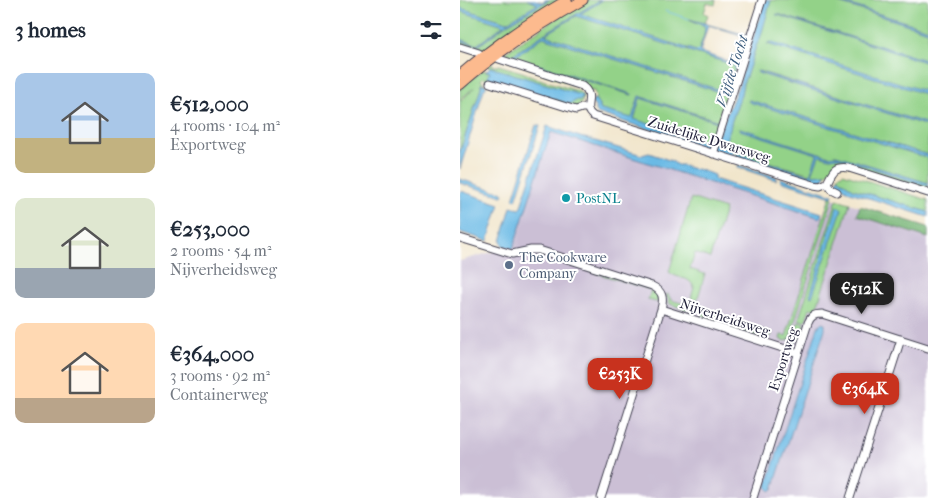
<!DOCTYPE html>
<html lang="en">
<head>
<meta charset="utf-8">
<style>
  body { margin:0; font-family:"IM FELL French Canon",serif; background:#f2f2f3; color:#1f2937; height:100vh; display:flex; flex-direction:column; font-size:19px; white-space:nowrap }
  * { box-sizing:border-box; margin:0 }
  p { font-size:16px; color:#747a83 }
  .icon { flex:none; width:28px; height:28px; fill:none; stroke:currentColor; stroke-width:2; stroke-linecap:round; stroke-linejoin:round }
  .map { position:relative; flex:1; overflow:hidden }
  .sheet { display:flex; flex-direction:column; background:#fff; width:460px }
  .sheet>* { flex:none }
  .price { position:absolute; translate:-50% -42px; padding:0 11px; border-radius:10px; background:#c8321e; color:#fff; font-size:16px; line-height:32px; filter:drop-shadow(0 1px 2px #0008) }
  .price::after { content:''; position:absolute; left:50%; top:30px; width:15px; height:11px; margin-left:-8px; background:inherit; clip-path:polygon(0 0,100% 0,50% 100%) }
  .price.on { background:#222; color:#fff }
  ul { padding:0; list-style:none }
  li { display:flex; align-items:center; gap:15px; height:125px; padding:0 15px }
  li span { display:grid; place-items:center; flex:none; width:140px; height:100px; border-radius:10px; color:#555 }
  li>.icon { margin-inline-start:auto }
  span .icon { width:60px; height:60px; fill:#fffc; stroke-width:1 }
  li b { font-size:21px }
  h2 { display:flex; justify-content:space-between; align-items:center; height:60px; padding:0 15px; font-size:21px }
  main { display:flex; flex:1; min-height:0 }
  .map>svg:first-child { display:block }
  .industrial { fill:#cbbfd5 }
  .green { fill:#93d288; stroke:#5a7a62 }
  .forest { fill:#76b474; stroke:#4c6b58 }
  .water { fill:#6bbae5; stroke:#466e90 }
  .lines { fill:none; stroke-linecap:round; stroke-linejoin:round }
  .stream { stroke:#6bbae5; stroke-width:1 }
  .minor-casing { stroke:#413f50; stroke-width:9 }
  .major-casing { stroke:#413f50; stroke-width:11 }
  .minor { stroke:#fff; stroke-width:7 }
  .major { stroke:#fcba8e; stroke-width:9 }
  .culture-dot { fill:#0f9aa8; stroke:#fff; stroke-width:2 }
  .service-dot { fill:#5c6f8a; stroke:#fff; stroke-width:2 }
  .labels { text-anchor:middle; stroke-width:4; stroke-linejoin:round; paint-order:stroke }
  .street-label { font-size:14px; fill:#22223b; stroke:#fff }
  .culture-label { font-size:14px; fill:#0d838f; stroke:#fff; text-anchor:start }
  .service-label { font-size:14px; fill:#4e5e75; stroke:#fff; text-anchor:start }
  .water-label { font-size:15px; font-style:italic; fill:#3f5f7f; stroke:#fff }
</style>
</head>
<body>
<main>
<section class="sheet">
<h2>3 homes<svg class="icon" aria-label="filters" viewBox="0 0 24 24"><path d="M4 7h16M4 17h16"/><circle cx="9" cy="7" r="2"/><circle cx="15" cy="17" r="2"/></svg></h2>
<ul>
<li><span style="background:linear-gradient(#a9c7e8 65%,#c2b280 0)"><svg class="icon" aria-label="home" viewBox="0 0 24 24"><path d="M3 11l9-7 9 7M6 9v11h12V9"/></svg></span><div><b>€512,000</b><p>4 rooms · 104 m²</p><p>Exportweg</p></div></li>
<li><span style="background:linear-gradient(#dfe7d0 70%,#9aa5b1 0)"><svg class="icon" aria-label="home" viewBox="0 0 24 24"><path d="M3 11l9-7 9 7M6 9v11h12V9"/></svg></span><div><b>€253,000</b><p>2 rooms · 54 m²</p><p>Nijverheidsweg</p></div></li>
<li><span style="background:linear-gradient(#ffd9b3 75%,#b9a48a 0)"><svg class="icon" aria-label="home" viewBox="0 0 24 24"><path d="M3 11l9-7 9 7M6 9v11h12V9"/></svg></span><div><b>€364,000</b><p>3 rooms · 92 m²</p><p>Containerweg</p></div></li>
</ul>
</section>
<div class="map">
<svg width="468" height="498" viewBox="0 0 468 498">
  <rect width="100%" height="100%" fill="#fff"/>
  <filter id="ink" filterUnits="userSpaceOnUse"><feTurbulence type="fractalNoise" baseFrequency=".02" numOctaves="2"/><feDisplacementMap in="SourceGraphic" scale="10" xChannelSelector="R" yChannelSelector="G"/><feConvolveMatrix kernelMatrix="1 2 1 2 8 2 1 2 1" color-interpolation-filters="sRGB"/></filter>
  <filter id="wash" filterUnits="userSpaceOnUse"><feTurbulence type="fractalNoise" baseFrequency=".0096" numOctaves="4" result="noise"/><feDisplacementMap in="SourceGraphic" scale="20" xChannelSelector="R" yChannelSelector="G"/><feGaussianBlur stdDeviation="1.12" result="paint"/><feColorMatrix in="noise" values="0 0 0 0 0 0 0 0 0 0 0 0 0 0 0 0 0 1.4 0 .05"/><feComposite in="paint" operator="in"/></filter>
  <g filter="url(#wash)">
    <rect width="100%" height="100%" fill="#f1e5ca"/>
    <path class="industrial" d="M87,128L252,179L363,216L369,197L468,227V498H0V261L46,248L49,243Z"/>
    <path class="green" d="M0,0H67L79,4L47,22L0,8Z
      M89,0H101L22,52L0,44V41L18,46L47,24Z
      M128,0H140L84,34L51,56V57L172,95L54,57L83,37L266,94L267,96L259,121L179,96L172,119L141,110L136,100L135,99L136,96L134,91H130L39,57L92,21Z
      M143,0H256L255,5L247,3L244,13L248,15L245,23L231,20L245,26V35L239,50L236,51L120,14Z
      M311,0H369L468,31V61L317,14L468,63V92L337,51L308,44L468,95V124L299,71L298,73L468,126V155L289,100L288,101L468,158V183L376,155L369,156L280,129L357,154L351,174L273,152L265,148C264,139 270,131 271,123L281,94L283,83L286,77L296,46L300,38Z
      M374,0H468V29Z
      M0,11L44,25L17,45L0,39Z
      M116,16L274,65C276,74 271,83 268,91L266,92L84,35Z
      M31,63L33,64V66H38V65L62,72L85,81L118,91L123,95C123,101 121,106 116,108L26,80L24,77L21,80L23,83L26,84V85L21,84V88L0,152V102L14,88H13L0,100V89L22,70L30,72L29,74L28,78L31,79L110,104L122,96L120,95L35,69L28,65Z
      M180,98L259,122L261,123L253,145L174,120Z
      M359,155L370,158L377,157L468,186V190L386,164C377,164 372,167 367,174L353,175L352,174Z
      M383,173L468,200V212L393,189L378,178V176Z
      M370,197L373,198L329,340L325,341L320,339L321,335L326,336Z
      M231,198L265,209L250,258L235,253L230,269L245,274L237,301L231,298L234,287C228,275 218,280 209,272Z
      M377,199L390,203L356,310L350,308L345,322L340,320L339,318Z
      M79,253L189,288L197,294L199,301L196,302L188,300L191,290L78,255Z
      M208,294L211,300L235,307L233,312L210,304L206,295Z
      M244,311L312,333V335L310,337L242,315L243,312Z
      M242,317L309,338L307,339L243,320Z
      M340,322L345,324C342,332 341,340 332,345V342L338,323Z"/>
    <path class="forest" d="M400,206L468,227V238L397,215Z"/>
    <path class="water" d="M67,0H75L82,2L86,0H89L47,24L18,46L0,41V39L17,45L44,25L0,11V8L47,22L78,4Z
      M140,0H143L120,14L236,51L239,50L244,35L245,26L229,19L286,35L288,34L285,42H284L285,36L248,25L240,52L276,64L278,60L279,61L272,80L275,68L274,65L116,16L85,35L266,92L268,91L270,85L272,86L264,108L263,107L267,96L266,94L83,37L54,57L172,94V95L51,57V56L84,34Z
      M305,0H311L300,39L296,46L286,77L283,83L281,94L271,123C271,130 265,139 264,146L266,149L274,151L272,156L137,113L134,105L132,104L133,99L136,100L141,110L172,118L179,96L258,121H259L261,115L259,122H258L180,98L174,119L254,145L279,84Z
      M370,0H374L468,29V31Z
      M317,14L468,61V63L318,15H316Z
      M309,42L468,92V95L308,44H307Z
      M30,67L121,95L122,96L121,100H117L110,104L31,79L28,78L29,74L30,72L26,71Z
      M297,71L468,124V126L298,73Z
      M21,84L26,85V88L24,89L0,169V152L21,88Z
      M289,100L468,155V158L289,102L288,101Z
      M76,125L80,126L56,200L53,199Z
      M87,126L123,138H125L182,155L189,153L212,161L217,165H222L230,168L241,170L254,175V179L362,213L360,218L91,132L53,249L43,246L41,241L51,207L60,209Z
      M280,128L359,153L369,156L376,155L468,183V186L377,157L370,158L359,155L352,174L353,175L365,174L364,179L354,180L344,178L275,157L276,153L350,175L357,154L280,130Z
      M278,165L317,177L316,180L277,167Z
      M321,178L373,195L372,197L320,181Z
      M378,178L393,189L468,212V217L390,192L376,183Z
      M0,179L43,193L44,195L42,196L0,183Z
      M1,191L40,204L28,241L0,232V194Z
      M377,207L381,208L382,209L352,297L350,296Z
      M361,323L365,324V329L313,489L310,491L307,488V484L358,327L360,324Z"/>
    <g class="lines">
      <path class="stream" d="M205,11L229,19"/>
    </g>
  </g>
  <g filter="url(#ink)">
    <g class="lines">
      <g class="minor-casing">
        <path id="minor" d="M0,47L19,53
          M39,59L122,86C137,97 120,107 133,116L354,185L360,186L367,183L371,189L377,192
          M30,83L116,110L122,108H127
          M253,154L302,0
          M367,183C373,171 374,166 389,168L468,193
          M0,238L52,254L71,250H79L192,286C203,291 204,298 201,309L141,498
          M201,309L338,353
          M293,498L348,323C351,316 354,314 362,314L468,348
          M390,498L441,339"/>
      </g>
      <g class="major-casing">
        <path id="major" d="M0,75C33,46 69,22 107,0
          M0,85C37,52 79,25 123,0"/>
      </g>
      <use href="#minor" class="minor"/>
      <use href="#major" class="major"/>
    </g>
  </g>
  <circle class="culture-dot" cx="106" cy="198" r="5"/>
  <circle class="service-dot" cx="49" cy="265" r="5"/>
  <g class="labels">
    <g class="street-label">
      <text transform="translate(249 139) rotate(17)" y="5">Zuidelijke Dwarsweg</text>
      <text transform="translate(265 317) rotate(18)" y="5">Nijverheidsweg</text>
      <text transform="translate(323 359) rotate(-72)" y="5">Exportweg</text>
    </g>
    <g class="culture-label">
      <text x="116" y="203">PostNL</text>
    </g>
    <g class="service-label">
      <text x="59" y="262">The Cookware<tspan x="59" dy="16">Company</tspan></text>
    </g>
    <g class="water-label">
      <text transform="translate(272 71) rotate(-72)" y="5">Vijfde Tocht</text>
    </g>
  </g>
</svg>
<b class="price on" style="left:402px;top:315px">€512K</b>
<b class="price" style="left:160px;top:400px">€253K</b>
<b class="price" style="left:405px;top:415px">€364K</b>
</div>
</main>
</body>
</html>
